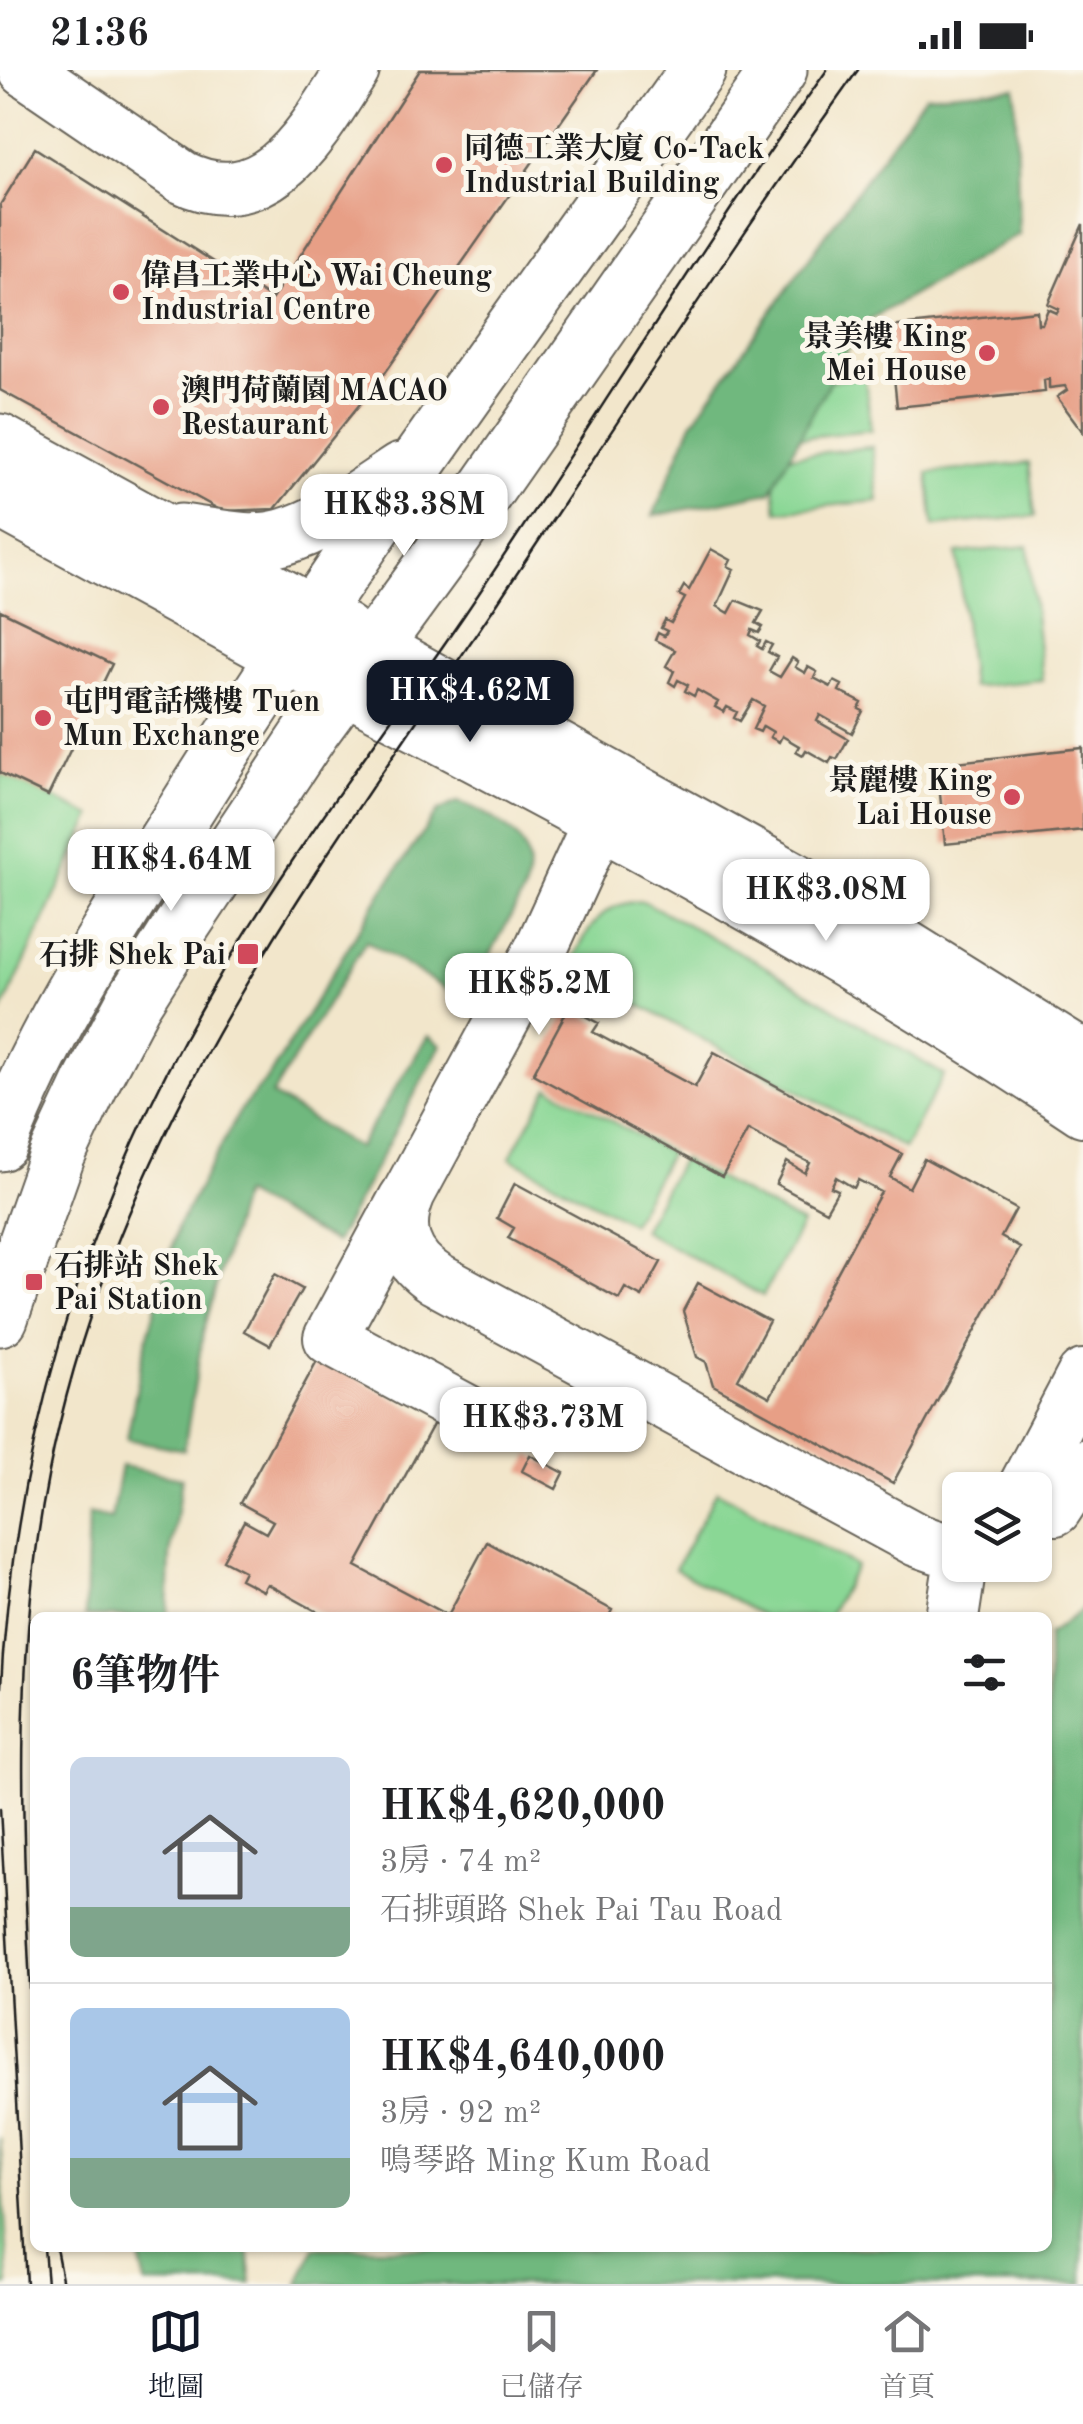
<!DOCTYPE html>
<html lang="zh-TW">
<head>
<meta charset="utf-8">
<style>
  body { margin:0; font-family:"Old Standard TT","Noto Serif TC",serif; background:#f2f2f2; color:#202124; height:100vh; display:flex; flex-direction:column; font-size:38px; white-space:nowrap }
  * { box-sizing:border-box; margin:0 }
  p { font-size:32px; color:#757577 }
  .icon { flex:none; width:55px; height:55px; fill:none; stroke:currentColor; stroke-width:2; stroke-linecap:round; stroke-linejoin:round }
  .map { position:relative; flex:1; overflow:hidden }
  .panel { position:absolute; left:30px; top:1542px; width:1022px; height:640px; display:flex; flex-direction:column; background:#fff; border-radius:15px; box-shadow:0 2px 8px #0004 }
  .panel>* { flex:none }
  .fabs { position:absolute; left:942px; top:1402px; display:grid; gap:20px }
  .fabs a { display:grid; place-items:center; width:110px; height:110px; border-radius:15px; background:#fff; box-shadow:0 2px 8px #0004; font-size:50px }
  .price { position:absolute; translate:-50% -85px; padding:0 22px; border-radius:20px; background:#fff; color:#222; font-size:32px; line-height:65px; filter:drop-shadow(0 2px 5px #0008) }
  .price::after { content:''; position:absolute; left:50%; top:60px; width:30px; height:22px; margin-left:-15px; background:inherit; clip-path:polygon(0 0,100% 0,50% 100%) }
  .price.on { background:#111827; color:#fff }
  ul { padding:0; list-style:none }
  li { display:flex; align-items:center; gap:30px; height:250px; padding:0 40px }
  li+li { border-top:2px solid #e0e0e0 }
  li span { display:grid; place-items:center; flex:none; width:280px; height:200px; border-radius:15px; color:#555 }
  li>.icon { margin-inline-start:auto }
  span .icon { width:120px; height:120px; fill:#fffc; stroke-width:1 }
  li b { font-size:42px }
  h2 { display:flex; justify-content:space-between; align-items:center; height:120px; padding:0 40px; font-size:42px }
  .status { display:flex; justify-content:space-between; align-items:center; height:70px; padding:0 50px; background:#fff; direction:ltr }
  .status svg { height:28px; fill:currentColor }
  .tabs { display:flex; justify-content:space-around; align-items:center; height:140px; border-top:2px solid #e0e0e0; background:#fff; font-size:28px; color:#757577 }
  .tabs a { display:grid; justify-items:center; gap:5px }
  .tabs .on { color:#111827 }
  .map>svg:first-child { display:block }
  .green { fill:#8ad795; stroke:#537a58; stroke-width:2.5 }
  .forest { fill:#6fb87e; stroke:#466a4d; stroke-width:2.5 }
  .building { fill:#e79f86 }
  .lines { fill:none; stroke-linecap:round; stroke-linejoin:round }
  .minor-casing { stroke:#676359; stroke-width:56 }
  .major-casing { stroke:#676359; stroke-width:59 }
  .minor { stroke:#fff; stroke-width:52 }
  .major { stroke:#fff; stroke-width:55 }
  .tram { stroke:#1c1c1c; stroke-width:2.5 }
  .poi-dot { fill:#d1495b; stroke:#fbf7ec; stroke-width:4 }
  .labels { text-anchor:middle; stroke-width:10; stroke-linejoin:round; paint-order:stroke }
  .poi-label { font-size:30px; font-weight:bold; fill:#1c1c1c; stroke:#fbf7ec; text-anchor:start }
</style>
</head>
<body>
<div class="status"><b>21:36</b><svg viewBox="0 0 49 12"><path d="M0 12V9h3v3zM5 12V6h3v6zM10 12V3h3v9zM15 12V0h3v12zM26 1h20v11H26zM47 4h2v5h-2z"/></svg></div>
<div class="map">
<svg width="1083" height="2214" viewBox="0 0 1083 2214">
  <rect width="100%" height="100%" fill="#fbf7ec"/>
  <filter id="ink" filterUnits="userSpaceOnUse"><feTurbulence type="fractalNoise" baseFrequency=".01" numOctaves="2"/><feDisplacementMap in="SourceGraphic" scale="20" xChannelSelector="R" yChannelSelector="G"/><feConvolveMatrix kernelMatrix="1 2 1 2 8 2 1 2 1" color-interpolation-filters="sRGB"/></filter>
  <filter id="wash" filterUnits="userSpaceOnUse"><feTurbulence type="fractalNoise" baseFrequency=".0048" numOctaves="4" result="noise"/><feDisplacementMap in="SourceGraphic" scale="40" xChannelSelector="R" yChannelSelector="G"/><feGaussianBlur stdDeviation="2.25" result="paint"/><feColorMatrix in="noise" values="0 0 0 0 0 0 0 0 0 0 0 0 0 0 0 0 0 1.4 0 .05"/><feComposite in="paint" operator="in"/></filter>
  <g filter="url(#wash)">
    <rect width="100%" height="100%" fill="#f2e6cb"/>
    <path class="green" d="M865,307L871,360L770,371L764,318Z
      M872,377L878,431L777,441L771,388Z
      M1029,393L1035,446L934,456L928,403Z
      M1028,476L1042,610L971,617L957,483Z
      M0,703L92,746L0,946Z
      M643,831L756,891L944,1005L904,1078L569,897C589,861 596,833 643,831Z
      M549,1017L670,1083L631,1153L510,1088Z
      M681,1089L802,1154L763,1226L642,1160Z
      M717,1421L856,1496L828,1547H765L675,1499Z
      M0,2067L9,2214H0Z"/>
    <path class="forest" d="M1015,17L1019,164L860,255L770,422L653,446L692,353L925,25Z
      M457,732C471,735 482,742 494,749C524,767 536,788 524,822L465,931L366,871L272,1025L358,1078L428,966L441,975L335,1173L242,1124L203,1263L184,1380L127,1369L143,1284L177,1158L241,1039L269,1007L383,820L438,741Z
      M121,1396L182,1408L170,1485L168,1547H85L88,1444L111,1449Z
      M1083,1539V2214H299L315,2178H1048V1565Z
      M137,2178H248L252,2214H145Z"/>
    <g id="blocks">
      <path class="building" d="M420,0H597L385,303L275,439L222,441L0,320V135L35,78L272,229Z
        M1083,154V362L1057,327L1067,320L1065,316L1049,318V309L1044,310L1045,322L897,337L889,257L1037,241L1038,254H1042L1048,239L1057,243L1059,239L1048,234Z
        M711,479L731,490L728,496L734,499L717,536L729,543L736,530L763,541L756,553L763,557L759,563L752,560L750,565L760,571L757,576L762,579L766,572L772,575L768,582L777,587L769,601L780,607L792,588L798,592L795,597L805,603L808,597L817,602L814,608L831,617L834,611L842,615L839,621L862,633L859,639L863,641L852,663L820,645L817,651L848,669L837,689L832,687L829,693L806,680L803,685L796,681L799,676L782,666L779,672L770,667L773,662L763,656L760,662L753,659L764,636L753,630L740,651L734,648L737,642L727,637L724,642L715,637L718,632L697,620L694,626L685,621L688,615L678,610L675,616L669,612L674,601L666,596L675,580L655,570L658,563L664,566L667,561L661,558L665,550L671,553L685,528L679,525L684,516L689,520Z
        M0,540L112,594L48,726L0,703Z
        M1083,678V760L945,774L937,694Z
        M569,937L599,953L593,962L695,1017L714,982L902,1084L890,1107L909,1118L924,1089L1016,1139L1001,1167L1020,1178L893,1413L713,1315L706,1292L697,1287L683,1241L698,1213L769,1251L738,1309L770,1327L881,1122L858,1110L854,1118L836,1107L831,1117L838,1120L826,1141L776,1114L787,1092L805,1103L810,1093L748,1060L722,1107L533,1004Z
        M515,1113L661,1192L642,1227L625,1218L619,1229L508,1168L514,1158L497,1148Z
        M275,1204L302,1219L270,1275L244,1261Z
        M319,1287L435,1351L356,1496L448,1545L487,1472L612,1540L608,1548H329L267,1514L263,1521L240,1509L244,1501L223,1490L244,1451L266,1463L273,1451L240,1433Z
        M530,1385L564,1403L556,1419L522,1401Z"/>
    </g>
  </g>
  <g filter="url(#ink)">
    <use href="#blocks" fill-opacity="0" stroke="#676359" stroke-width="2.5"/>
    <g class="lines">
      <g class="minor-casing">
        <path id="minor" d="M25,0L182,107C268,149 314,60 353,0
          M373,576L817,821L1083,987
          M344,617C598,749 844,880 1083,1040
          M599,752L540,881L409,1123C394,1159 403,1188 436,1209L917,1470L940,1478L960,1477
          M405,1129L330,1268L485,1351
          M1023,1420L1083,1306
          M1055,1439L1083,1396
          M952,1548L960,1495"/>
      </g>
      <g class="major-casing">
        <path id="major" d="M0,372L344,561
          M0,430L319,604
          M181,462C213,466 252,476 283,467C326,455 364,425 401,401
          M0,1073C46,952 120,844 188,736C347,483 525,243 698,0
          M0,1248L57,1086L93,1009L133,933L179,860L313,659L440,486L779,0"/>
      </g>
      <use href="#minor" class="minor"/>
      <use href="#major" class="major"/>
      <path class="tram" d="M0,1634C11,1382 83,1142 209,924C284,792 379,670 465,544C587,364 700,177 827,0
        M0,1738L26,2214
        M35,2014C25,1812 9,1607 48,1407C113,1070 310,810 498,532C617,354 733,174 858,0
        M44,2178L47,2214
        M56,2178L63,2214"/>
    </g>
  </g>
  <g class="poi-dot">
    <circle cx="444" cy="95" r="10"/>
    <circle cx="121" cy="222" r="10"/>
    <circle cx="987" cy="283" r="10"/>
    <circle cx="161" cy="337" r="10"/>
    <circle cx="43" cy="648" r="10"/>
    <circle cx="1012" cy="727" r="10"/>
    <rect x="236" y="872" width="24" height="24" rx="5"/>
    <rect x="24" y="1202" width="20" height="20" rx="5"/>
  </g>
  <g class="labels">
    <g class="poi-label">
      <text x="464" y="88">同德工業大廈 Co-Tack<tspan x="464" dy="34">Industrial Building</tspan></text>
      <text x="141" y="215">偉昌工業中心 Wai Cheung<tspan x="141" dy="34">Industrial Centre</tspan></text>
      <text x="967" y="276" text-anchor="end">景美樓 King<tspan x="967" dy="34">Mei House</tspan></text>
      <text x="181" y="330">澳門荷蘭園 MACAO<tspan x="181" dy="34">Restaurant</tspan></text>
      <text x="63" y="641">屯門電話機樓 Tuen<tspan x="63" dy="34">Mun Exchange</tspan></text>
      <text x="992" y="720" text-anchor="end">景麗樓 King<tspan x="992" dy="34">Lai House</tspan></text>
      <text x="226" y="894" text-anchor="end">石排 Shek Pai</text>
      <text x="54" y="1205">石排站 Shek<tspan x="54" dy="34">Pai Station</tspan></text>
    </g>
  </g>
</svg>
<div class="fabs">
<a><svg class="icon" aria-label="layers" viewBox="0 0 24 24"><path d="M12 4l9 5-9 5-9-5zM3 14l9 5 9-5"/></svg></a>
</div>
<b class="price" style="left:404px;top:489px">HK$3.38M</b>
<b class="price on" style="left:470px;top:675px">HK$4.62M</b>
<b class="price" style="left:171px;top:844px">HK$4.64M</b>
<b class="price" style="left:826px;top:874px">HK$3.08M</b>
<b class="price" style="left:539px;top:968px">HK$5.2M</b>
<b class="price" style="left:543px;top:1402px">HK$3.73M</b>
<section class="panel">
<h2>6筆物件<svg class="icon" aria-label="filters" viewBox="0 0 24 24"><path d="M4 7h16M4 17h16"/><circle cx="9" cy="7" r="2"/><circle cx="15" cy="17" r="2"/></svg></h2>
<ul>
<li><span style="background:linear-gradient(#c9d6e8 75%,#7fa58c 0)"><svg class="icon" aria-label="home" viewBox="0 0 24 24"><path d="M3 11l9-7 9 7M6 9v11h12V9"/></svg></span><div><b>HK$4,620,000</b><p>3房 · 74 m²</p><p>石排頭路 Shek Pai Tau Road</p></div></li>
<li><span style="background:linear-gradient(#a9c7e8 75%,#7fa58c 0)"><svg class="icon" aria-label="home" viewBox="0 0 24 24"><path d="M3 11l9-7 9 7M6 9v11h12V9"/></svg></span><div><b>HK$4,640,000</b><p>3房 · 92 m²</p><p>鳴琴路 Ming Kum Road</p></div></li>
</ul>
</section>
</div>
<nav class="tabs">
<a class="on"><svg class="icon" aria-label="map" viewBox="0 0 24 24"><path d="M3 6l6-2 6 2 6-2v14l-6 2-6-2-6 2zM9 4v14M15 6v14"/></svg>地圖</a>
<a><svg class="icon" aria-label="saved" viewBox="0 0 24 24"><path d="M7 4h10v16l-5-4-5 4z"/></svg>已儲存</a>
<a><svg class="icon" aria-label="home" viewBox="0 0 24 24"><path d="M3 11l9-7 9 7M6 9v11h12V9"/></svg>首頁</a>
</nav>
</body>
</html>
